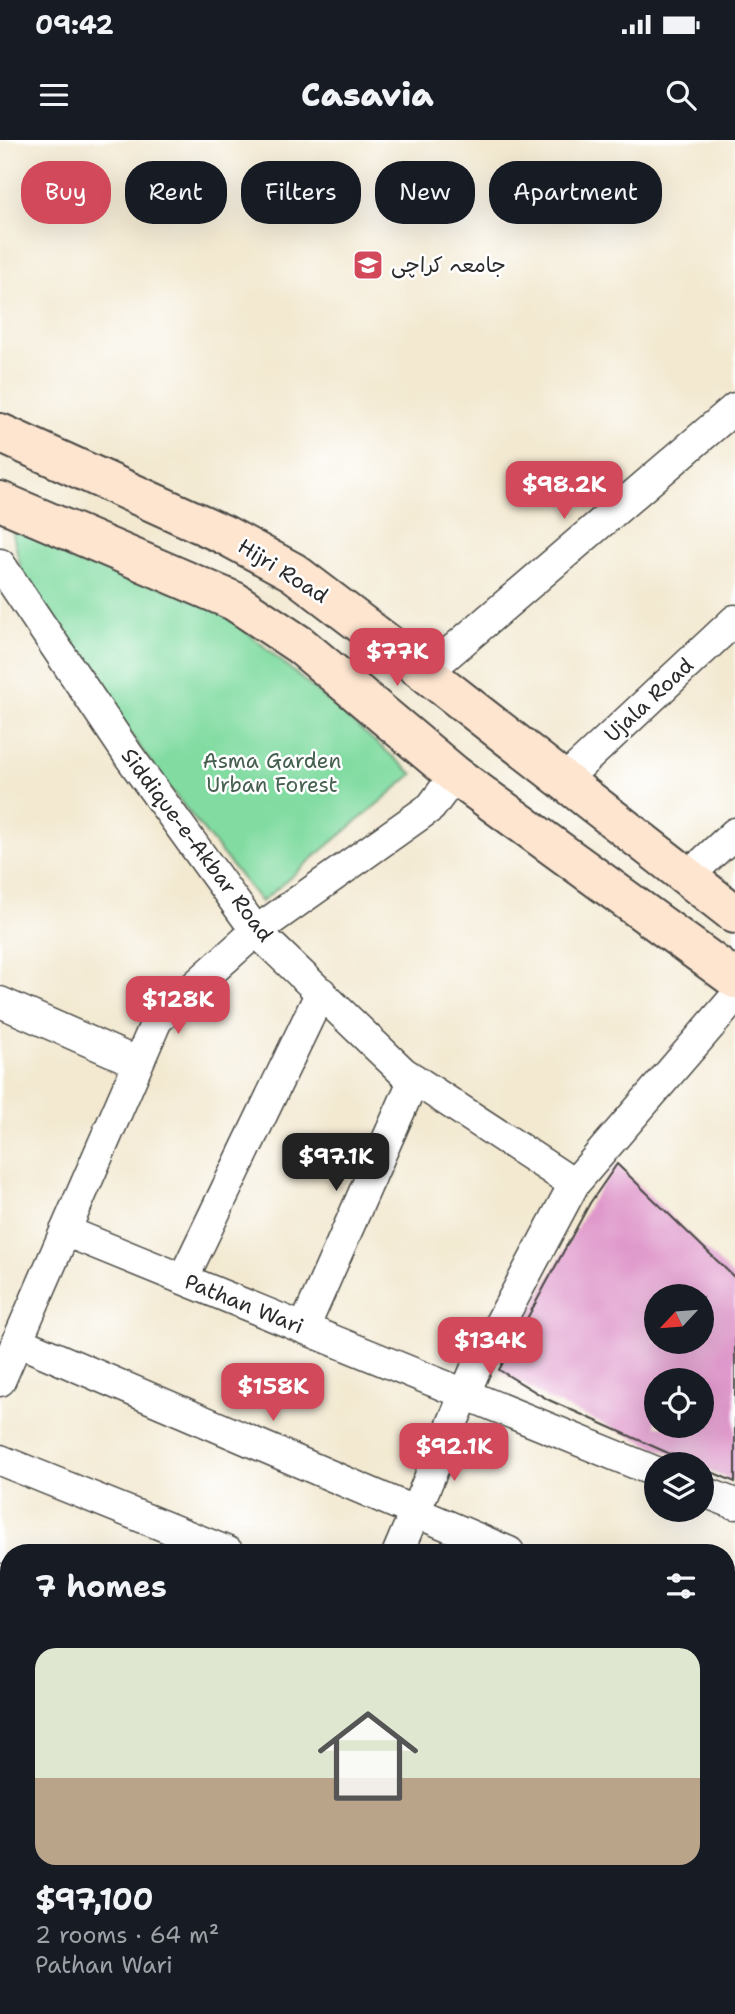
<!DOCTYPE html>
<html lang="en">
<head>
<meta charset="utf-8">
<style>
  body { margin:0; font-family:"Shantell Sans","Playpen Sans Arabic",sans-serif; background:#20242c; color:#f1f3f6; height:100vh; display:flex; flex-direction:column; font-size:26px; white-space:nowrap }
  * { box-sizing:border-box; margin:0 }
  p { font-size:23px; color:#9ea1a6 }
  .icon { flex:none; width:38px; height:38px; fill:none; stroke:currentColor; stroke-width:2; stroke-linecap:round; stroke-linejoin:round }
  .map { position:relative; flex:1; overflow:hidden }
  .drawer { position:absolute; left:0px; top:1404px; width:735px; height:471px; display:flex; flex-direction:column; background:#171b24; border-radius:28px 28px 0 0; box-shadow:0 7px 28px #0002 }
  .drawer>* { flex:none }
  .guide { position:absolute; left:21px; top:21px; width:693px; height:63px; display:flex; gap:14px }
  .needle { width:46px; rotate:244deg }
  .buttons { position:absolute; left:644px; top:1144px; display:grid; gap:14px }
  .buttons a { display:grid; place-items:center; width:70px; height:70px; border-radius:50%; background:#171b24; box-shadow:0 7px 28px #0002; font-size:35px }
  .price { position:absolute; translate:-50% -60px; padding:0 16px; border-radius:14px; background:#d1495b; color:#fff; font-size:23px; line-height:46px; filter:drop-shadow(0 2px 4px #0008) }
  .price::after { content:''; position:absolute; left:50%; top:42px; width:21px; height:16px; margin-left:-10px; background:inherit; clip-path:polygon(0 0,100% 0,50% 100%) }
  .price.current { background:#222; color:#fff }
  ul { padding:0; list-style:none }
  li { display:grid; align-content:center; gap:14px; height:371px; padding:0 35px }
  li span { display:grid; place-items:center; height:217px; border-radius:21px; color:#555 }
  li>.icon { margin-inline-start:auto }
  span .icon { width:126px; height:126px; fill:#fffc; stroke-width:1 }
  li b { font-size:30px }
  h2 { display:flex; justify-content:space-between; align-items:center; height:84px; padding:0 35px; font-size:30px }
  .pill { padding:0 24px; border-radius:28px; background:#171b24; box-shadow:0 7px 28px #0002; font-size:24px; line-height:63px }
  .pill.current { background:#d1495b; color:#fff }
  .status { display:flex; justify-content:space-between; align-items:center; height:49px; padding:0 35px; background:#171b24; direction:ltr }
  .status svg { height:19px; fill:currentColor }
  header { display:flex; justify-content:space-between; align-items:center; height:91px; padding:0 35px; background:#171b24; font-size:32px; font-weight:800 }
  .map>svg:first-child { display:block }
  .green { fill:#82dca2; stroke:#568466; stroke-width:2 }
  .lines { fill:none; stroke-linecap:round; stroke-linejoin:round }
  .stream { stroke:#86b9f3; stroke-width:9 }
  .building { fill:#df98cb; fill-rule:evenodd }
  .street-casing { stroke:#494844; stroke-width:33 }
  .secondary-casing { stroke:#494844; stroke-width:42 }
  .street { stroke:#fff; stroke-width:30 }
  .secondary { stroke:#fde5d0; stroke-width:38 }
  .labels { text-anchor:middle; stroke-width:5; stroke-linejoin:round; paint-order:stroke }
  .poi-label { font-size:21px; fill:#2b2b2b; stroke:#fff; text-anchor:start }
  .street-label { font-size:21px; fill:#2b2b2b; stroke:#fff }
  .park-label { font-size:21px; fill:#45604f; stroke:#fff }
</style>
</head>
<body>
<div class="status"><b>09:42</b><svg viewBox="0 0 49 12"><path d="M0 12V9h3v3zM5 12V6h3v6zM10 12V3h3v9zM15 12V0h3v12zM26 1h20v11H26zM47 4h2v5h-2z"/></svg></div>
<header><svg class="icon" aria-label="menu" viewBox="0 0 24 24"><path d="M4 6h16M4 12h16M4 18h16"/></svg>Casavia<svg class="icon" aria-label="search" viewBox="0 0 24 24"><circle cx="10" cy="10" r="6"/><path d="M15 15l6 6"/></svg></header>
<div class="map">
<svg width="735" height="1874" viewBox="0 0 735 1874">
  <rect width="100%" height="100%" fill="#fff"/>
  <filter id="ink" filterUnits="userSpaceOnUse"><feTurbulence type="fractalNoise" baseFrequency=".0143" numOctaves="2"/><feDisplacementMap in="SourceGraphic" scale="14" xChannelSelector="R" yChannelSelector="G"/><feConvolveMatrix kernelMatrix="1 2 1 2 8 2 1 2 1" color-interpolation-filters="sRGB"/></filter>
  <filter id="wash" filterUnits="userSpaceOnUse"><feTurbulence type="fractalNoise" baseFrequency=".00686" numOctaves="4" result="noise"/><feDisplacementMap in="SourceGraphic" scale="28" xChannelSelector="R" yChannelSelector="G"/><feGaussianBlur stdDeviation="1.57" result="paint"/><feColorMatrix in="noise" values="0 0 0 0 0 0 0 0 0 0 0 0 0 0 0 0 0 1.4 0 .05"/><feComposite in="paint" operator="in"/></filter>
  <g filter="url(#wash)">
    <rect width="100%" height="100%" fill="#f3e9d1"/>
    <path class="green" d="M11,386L225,473L413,634L261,762L167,645L25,447Z"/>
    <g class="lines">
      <path class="stream" d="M0,1763L9,1766
        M325,1866L352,1874"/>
    </g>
    <g id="blocks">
      <path class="building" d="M617,1024L735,1138V1342L702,1328V1325H695L549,1260L499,1230L590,1063ZM656,1157H702V1202H656ZM656,1241H702V1286H656Z
        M0,1796L9,1798V1866H224L249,1874H0Z"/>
    </g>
  </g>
  <g filter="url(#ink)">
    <use href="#blocks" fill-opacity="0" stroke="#494844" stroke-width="2"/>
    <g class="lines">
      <g class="street-casing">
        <path id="street" d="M0,424L129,616L256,791L403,932L574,1044
          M426,533L735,268
          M564,640L735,480
          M687,737L735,693
          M0,862L138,923
          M65,1091L656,1332
          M183,1139L321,852
          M304,1188L414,939
          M17,1201L509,1412
          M0,1241L157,880L256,791L431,667L455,635
          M0,1320L228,1412
          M702,1351L735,1364
          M398,1412L475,1230L574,1044L735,857
          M0,1439L9,1441
          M726,1506L735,1486
          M0,1563L9,1566
          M0,1655L9,1658
          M726,1813L735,1792
          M726,1846L735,1850
          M574,1874L577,1866
          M700,1874L704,1866"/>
      </g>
      <g class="secondary-casing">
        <path id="secondary" d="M0,293L225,395L293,432L426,533L735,774
          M0,361L234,461L300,505L455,635L735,839"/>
      </g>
      <use href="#street" class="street"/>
      <use href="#secondary" class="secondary"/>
    </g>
  </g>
  <defs>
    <g id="university-square" transform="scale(1.575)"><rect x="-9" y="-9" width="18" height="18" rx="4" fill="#d1495b" stroke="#fff"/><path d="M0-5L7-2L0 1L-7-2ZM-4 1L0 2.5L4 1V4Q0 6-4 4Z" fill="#fff"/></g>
  </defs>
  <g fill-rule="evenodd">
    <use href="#university-square" x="368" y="125"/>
  </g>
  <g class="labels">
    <g class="poi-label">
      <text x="391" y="132">جامعہ کراچی</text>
    </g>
    <g class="street-label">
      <text transform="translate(283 431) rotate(32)" y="7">Hijri Road</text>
      <text transform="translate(649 560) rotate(-43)" y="7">Ujala Road</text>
      <text transform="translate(197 705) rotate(53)" y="7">Siddique-e-Akbar Road</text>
      <text transform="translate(244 1164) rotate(22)" y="7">Pathan Wari</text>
    </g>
    <g class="park-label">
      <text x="272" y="628">Asma Garden<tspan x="272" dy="24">Urban Forest</tspan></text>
    </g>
  </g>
</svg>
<div class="buttons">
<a><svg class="needle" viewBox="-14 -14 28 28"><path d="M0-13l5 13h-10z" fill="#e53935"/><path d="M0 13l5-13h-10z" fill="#9ea1a6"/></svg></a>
<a><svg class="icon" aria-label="locate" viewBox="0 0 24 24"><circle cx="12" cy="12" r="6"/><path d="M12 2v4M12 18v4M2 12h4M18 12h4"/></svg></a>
<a><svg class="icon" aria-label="layers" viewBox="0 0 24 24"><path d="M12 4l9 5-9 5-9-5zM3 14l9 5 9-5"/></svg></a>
</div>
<b class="price" style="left:564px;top:381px">$98.2K</b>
<b class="price" style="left:397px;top:548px">$77K</b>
<b class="price" style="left:178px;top:896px">$128K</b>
<b class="price current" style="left:336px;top:1053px">$97.1K</b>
<b class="price" style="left:490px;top:1237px">$134K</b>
<b class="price" style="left:273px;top:1283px">$158K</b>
<b class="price" style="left:454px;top:1343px">$92.1K</b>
<div class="guide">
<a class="pill current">Buy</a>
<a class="pill">Rent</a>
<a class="pill">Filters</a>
<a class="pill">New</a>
<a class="pill">Apartment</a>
</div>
<section class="drawer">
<h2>7 homes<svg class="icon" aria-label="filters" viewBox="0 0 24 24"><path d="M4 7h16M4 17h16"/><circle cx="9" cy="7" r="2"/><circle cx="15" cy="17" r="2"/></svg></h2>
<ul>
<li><span style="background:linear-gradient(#dfe7d0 60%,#b9a48a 0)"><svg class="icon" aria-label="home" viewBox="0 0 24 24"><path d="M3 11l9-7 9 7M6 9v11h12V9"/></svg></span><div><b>$97,100</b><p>2 rooms · 64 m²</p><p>Pathan Wari</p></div></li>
</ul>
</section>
</div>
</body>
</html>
